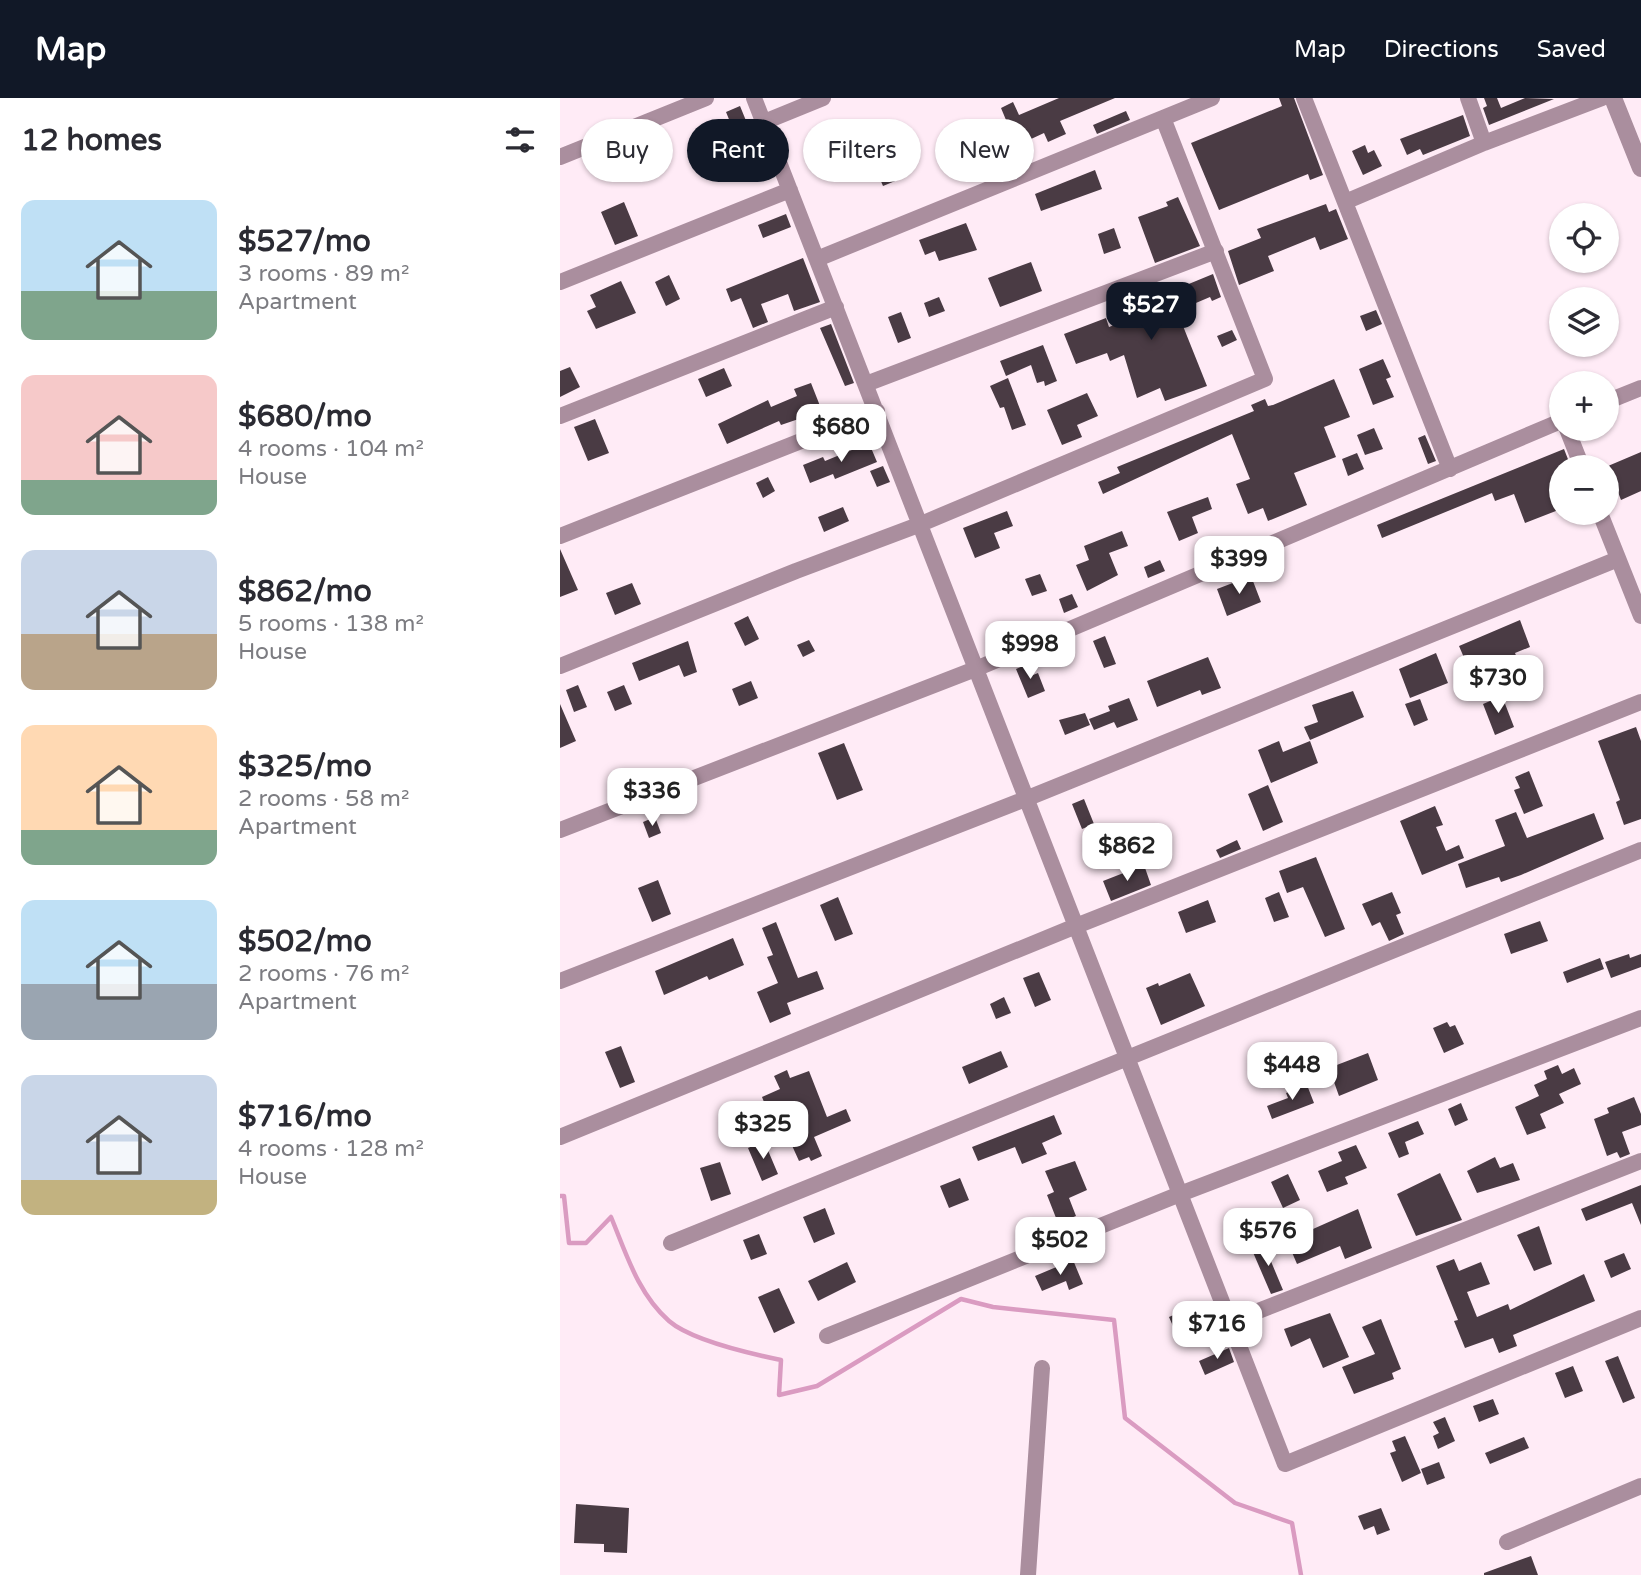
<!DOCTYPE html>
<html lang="en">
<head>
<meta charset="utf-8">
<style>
  body { margin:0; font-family:"Varela Round",sans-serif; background:#f2f2f3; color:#2b2b33; height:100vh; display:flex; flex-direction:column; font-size:26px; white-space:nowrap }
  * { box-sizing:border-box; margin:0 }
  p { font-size:23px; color:#7c7c81 }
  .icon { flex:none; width:38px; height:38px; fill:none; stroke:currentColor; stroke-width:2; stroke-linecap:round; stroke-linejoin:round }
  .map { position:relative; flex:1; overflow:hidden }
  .drawer { display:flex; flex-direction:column; background:#fff; width:560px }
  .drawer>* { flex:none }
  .guide { position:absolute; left:21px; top:21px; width:665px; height:63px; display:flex; gap:14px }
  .fabs { position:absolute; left:989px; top:105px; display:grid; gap:14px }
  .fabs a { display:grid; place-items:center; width:70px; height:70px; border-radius:50%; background:#fff; box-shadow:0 2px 5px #0004; font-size:35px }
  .price { position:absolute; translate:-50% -60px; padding:0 16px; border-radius:14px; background:#fff; color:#222; font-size:23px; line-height:46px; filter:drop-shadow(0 2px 4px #0008) }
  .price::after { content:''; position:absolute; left:50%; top:42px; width:21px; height:16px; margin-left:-10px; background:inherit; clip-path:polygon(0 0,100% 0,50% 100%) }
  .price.current { background:#111827; color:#fff }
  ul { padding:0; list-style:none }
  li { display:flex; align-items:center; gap:21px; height:175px; padding:0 21px }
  li span { display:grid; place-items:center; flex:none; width:196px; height:140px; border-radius:14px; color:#555 }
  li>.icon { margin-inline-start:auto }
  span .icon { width:84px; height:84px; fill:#fffc; stroke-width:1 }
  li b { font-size:30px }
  h2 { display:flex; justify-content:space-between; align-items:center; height:84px; padding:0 21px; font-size:30px }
  .pill { padding:0 24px; border-radius:32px; background:#fff; box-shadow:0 2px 5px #0004; font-size:24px; line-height:63px }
  .pill.current { background:#111827; color:#fff }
  header { display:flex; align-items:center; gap:42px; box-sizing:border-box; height:98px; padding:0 35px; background:#111827; color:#fff }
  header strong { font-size:33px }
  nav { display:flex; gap:38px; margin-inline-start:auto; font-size:24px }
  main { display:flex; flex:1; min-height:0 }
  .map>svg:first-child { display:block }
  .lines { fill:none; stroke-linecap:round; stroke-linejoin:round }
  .stream { stroke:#da9bc1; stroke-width:4.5 }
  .building { fill:#4a3b44 }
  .minor { stroke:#aa8e9e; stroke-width:16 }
  .tertiary { stroke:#aa8e9e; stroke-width:18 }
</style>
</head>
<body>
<header>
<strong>Map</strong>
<nav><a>Map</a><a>Directions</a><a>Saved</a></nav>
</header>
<main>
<section class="drawer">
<h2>12 homes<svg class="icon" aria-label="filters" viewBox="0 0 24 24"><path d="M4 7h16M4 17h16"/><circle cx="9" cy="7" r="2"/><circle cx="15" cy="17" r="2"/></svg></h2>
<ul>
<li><span style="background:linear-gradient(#bfe0f5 65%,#7fa58c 0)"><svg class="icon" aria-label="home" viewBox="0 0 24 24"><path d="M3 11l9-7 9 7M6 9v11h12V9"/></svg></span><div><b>$527/mo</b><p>3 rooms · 89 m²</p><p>Apartment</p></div></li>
<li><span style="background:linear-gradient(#f6c9c9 75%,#7fa58c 0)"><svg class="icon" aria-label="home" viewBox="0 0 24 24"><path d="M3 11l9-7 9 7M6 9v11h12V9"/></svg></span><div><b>$680/mo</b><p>4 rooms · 104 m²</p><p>House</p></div></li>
<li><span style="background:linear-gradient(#c9d6e8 60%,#b9a48a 0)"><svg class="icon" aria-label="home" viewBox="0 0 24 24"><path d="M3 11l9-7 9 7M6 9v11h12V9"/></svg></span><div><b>$862/mo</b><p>5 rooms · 138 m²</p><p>House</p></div></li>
<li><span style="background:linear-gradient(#ffd9b3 75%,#7fa58c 0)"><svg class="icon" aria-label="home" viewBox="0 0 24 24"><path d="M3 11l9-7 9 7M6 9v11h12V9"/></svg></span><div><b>$325/mo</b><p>2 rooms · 58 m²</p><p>Apartment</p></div></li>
<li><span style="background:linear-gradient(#bfe0f5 60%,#9aa5b1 0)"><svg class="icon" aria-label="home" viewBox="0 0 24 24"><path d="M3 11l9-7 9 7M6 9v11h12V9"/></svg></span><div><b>$502/mo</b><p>2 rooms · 76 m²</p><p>Apartment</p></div></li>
<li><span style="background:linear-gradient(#c9d6e8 75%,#c2b280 0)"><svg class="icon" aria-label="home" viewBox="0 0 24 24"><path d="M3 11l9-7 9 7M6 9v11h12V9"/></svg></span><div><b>$716/mo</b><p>4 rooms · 128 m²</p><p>House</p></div></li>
</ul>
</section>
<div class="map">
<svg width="1081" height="1477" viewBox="0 0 1081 1477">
  <rect width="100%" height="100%" fill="#ffebf6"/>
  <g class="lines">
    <path class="stream" d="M0,1098H4L9,1145H26L51,1119C66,1155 78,1196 109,1223C131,1242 192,1256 221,1262L219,1297L257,1288L401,1201L433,1209L554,1222L565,1320L675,1405L732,1425L741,1477"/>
  </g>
  <path class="building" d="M499,0H555L500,23L506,36L488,44L484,35L437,57L425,31L446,22L441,10L453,4L459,17Z
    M719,0H734L763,77L750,82L748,76L659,112L631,45L722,8Z
    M924,0H937L941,10L965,0L994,1L929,27L923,10L927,8Z
    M180,8L198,52L184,58L166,14Z
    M566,13L570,22L537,36L533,27Z
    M903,17L910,38L863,57L860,51L847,57L840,41Z
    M310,47L319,68L306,73L297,52Z
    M805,47L808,55L814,52L822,68L803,77L792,53Z
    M340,65L345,79L323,88L317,74Z
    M535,72L542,91L481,113L475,96Z
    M618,99L640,148L595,165L578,119L608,108L606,104Z
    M64,104L78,138L55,147L41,114Z
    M766,106L769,114L776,111L788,141L760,152L755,139L708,158L714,173L679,187L668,153L701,140L697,131Z
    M226,116L231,129L203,140L198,127Z
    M406,125L417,152L379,163L375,153L365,157L359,142Z
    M554,130L561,150L544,156L538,136Z
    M243,160L260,204L234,213L228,196L201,206L208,224L193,230L181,200L171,204L166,191Z
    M471,164L482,193L440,209L428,180Z
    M653,176L661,199L652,203L650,199L617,213L647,288L605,303L600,290L577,300L564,257L550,263L547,255L516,266L504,236L546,220L549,229L572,220L568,211Z
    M109,177L120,201L106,208L95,184Z
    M61,183L76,215L36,231L27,213L36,209L30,197Z
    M379,199L385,213L369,219L364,205Z
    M816,212L822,226L806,233L800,218Z
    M341,214L351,240L338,245L328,219Z
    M271,226L294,285L285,288L260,230Z
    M672,232L677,242L662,249L657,238Z
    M483,247L497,283L485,288L484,283L477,285L471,267L446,278L440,263Z
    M823,261L831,279L826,281L834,299L813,307L799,271Z
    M10,269L20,289L0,299V273Z
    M164,270L172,288L146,299L138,281Z
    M448,280L466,327L452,332L444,309L440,310L430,288Z
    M774,281L790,319L764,329L776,359L734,375L747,407L708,423L703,410L688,416L676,386L690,381L672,336L543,396L538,384L560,375L557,369L694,313L691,307L705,301L708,308L713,307Z
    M251,285L262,313L221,327L219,323L167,346L158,326L208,302L211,309L237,298L234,291Z
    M527,295L538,318L517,327L522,339L502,347L487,312Z
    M35,321L49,355L28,363L14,329Z
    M814,330L823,351L805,357L797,337Z
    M865,337L876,363L868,366L858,340Z
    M309,345L317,364L275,381L273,376L250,385L243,367L263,359L265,363Z
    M1004,351L1011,369H1001V411L965,425L954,396L935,403L932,395L822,440L817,427Z
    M1081,354V393L1061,402L1048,368Z
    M797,355L804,371L788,378L782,361Z
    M323,368L330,384L317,389L310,373Z
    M208,379L215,393L203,400L196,385Z
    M648,399L652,411L632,419L638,435L619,443L607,414Z
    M283,409L289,423L264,434L258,419Z
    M447,413L453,428L434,435L440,450L415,460L403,430Z
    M562,433L568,448L549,455L558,477L527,493L516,467L529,462L524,448Z
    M0,451L18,492L0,499Z
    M600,462L605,473L588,480L584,469Z
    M480,476L487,493L472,498L465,481Z
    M691,478L701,504L667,518L657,491Z
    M72,485L81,506L55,517L46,495Z
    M512,496L518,509L504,515L499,501Z
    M188,518L199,541L185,548L174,525Z
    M960,522L970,549L955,555L966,581L946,590L937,566L911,576L899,548Z
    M545,538L556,566L544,570L533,543Z
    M249,542L255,553L243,559L237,547Z
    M128,543L137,574L124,579L119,567L79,583L72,565Z
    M876,555L888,585L850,600L839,571Z
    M648,559L661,590L642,597L640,592L597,609L587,583Z
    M468,566L473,577L478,575L485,593L468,600L456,571Z
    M191,583L198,600L179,608L172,591Z
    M18,587L27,609L14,614L6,592Z
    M64,587L72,606L55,613L47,594Z
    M793,593L804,619L750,642L744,629L758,624L752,607Z
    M942,598L954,629L935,637L923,606Z
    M569,600L578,622L557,630L554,624L534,632L529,621L550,613L548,608Z
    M860,601L868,622L854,628L845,606Z
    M0,606L16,643L0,650Z
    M525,615L530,627L505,637L499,622Z
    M1076,629L1081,643V721L1064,727L1056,704L1060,702L1038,643Z
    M719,643L723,654L750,643L758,665L711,685L698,652Z
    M284,645L303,692L277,702L258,655Z
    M969,673L983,708L964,716L954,692L960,690L955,679Z
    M708,687L723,724L703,733L688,696Z
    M524,701L534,726L522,731L512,706Z
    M875,708L883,727L876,729L886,753L899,747L904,760L862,777L840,723Z
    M956,714L967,740L1034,715L1044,741L961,777L941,784L939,779L906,790L898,766L945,748L935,722Z
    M95,719L101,735L89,740L83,724Z
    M677,742L681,751L660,760L656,752Z
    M756,759L785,831L765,839L743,789L727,795L719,773Z
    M584,767L591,787L551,803L543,783Z
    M98,782L111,816L92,824L78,790Z
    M719,794L729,819L714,824L705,800Z
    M832,794L841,815L836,817L844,836L829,843L820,824L812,828L802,806Z
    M278,799L293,836L275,843L260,807Z
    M648,802L656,824L626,835L618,814Z
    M980,823L988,843L951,856L944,836Z
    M216,824L238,880L257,873L264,891L227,905L231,916L210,925L197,894L218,885L207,859L213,857L202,830Z
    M173,840L184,867L149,882L147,878L104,897L95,873Z
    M1069,856L1070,860L1081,856V869L1051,880L1045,864Z
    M1040,860L1044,871L1007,885L1003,874Z
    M479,874L491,902L475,909L463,880Z
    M630,875L645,908L601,927L586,890L598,885L599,888Z
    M444,899L451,915L436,921L430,906Z
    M887,924L890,929L895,927L904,946L884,955L873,930Z
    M61,948L75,984L60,990L45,954Z
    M708,949L714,966L700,971L694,954Z
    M441,953L448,969L409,986L402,969Z
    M808,955L818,982L779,998L769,970Z
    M998,967L1002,976L1014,970L1021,986L999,996L1004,1005L980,1016L986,1030L967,1037L955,1009L979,998L974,987L987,981L984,973Z
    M227,972L230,980L249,973L267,1019L286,1011L291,1023L254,1039L262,1058L251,1063L249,1059L239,1063L220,1021L212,1024L202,999L220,991L214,978Z
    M747,987L754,1005L712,1021L707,1008L728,1000L726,995Z
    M1074,999L1081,1016V1027L1062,1034L1070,1056L1060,1060L1057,1054L1047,1058L1034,1021L1049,1015L1047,1010Z
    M901,1005L908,1022L895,1028L888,1011Z
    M494,1017L502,1036L482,1045L487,1056L462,1066L455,1049L418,1063L412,1049Z
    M858,1023L864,1036L845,1044L849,1056L839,1060L828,1035Z
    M204,1043L218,1076L202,1083L188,1050Z
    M796,1047L807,1070L785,1079L788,1086L767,1094L758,1073L782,1063L778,1054Z
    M935,1059L940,1070L953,1065L960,1082L917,1095L907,1073Z
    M515,1063L527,1092L509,1100L516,1118L498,1125L487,1097L494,1094L485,1073Z
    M160,1064L171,1096L151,1103L140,1070Z
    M880,1075L902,1122L856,1138L837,1096Z
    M728,1076L740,1102L723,1110L711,1084Z
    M400,1080L409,1102L389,1110L380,1088Z
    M1081,1087V1127L1072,1105L1026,1123L1021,1111Z
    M265,1110L275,1136L254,1145L243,1119Z
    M798,1111L812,1150L785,1161L780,1148L737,1166L731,1152L737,1149L727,1125L738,1120L743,1132L752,1128L753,1131Z
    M979,1128L992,1166L974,1173L957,1137Z
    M199,1136L207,1156L191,1162L183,1142Z
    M707,1146L713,1160L710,1161L723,1192L711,1196L692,1152Z
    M1064,1155L1071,1171L1051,1180L1044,1163Z
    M894,1161L899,1173L921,1164L930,1186L907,1194L917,1219L948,1206L950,1212L1024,1176L1035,1203L953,1237L957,1248L939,1255L933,1240L905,1250L894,1223L898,1222L876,1168Z
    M513,1162L523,1186L509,1192L506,1183L482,1193L475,1178Z
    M287,1164L296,1184L258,1203L248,1183Z
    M219,1190L235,1225L214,1235L198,1199Z
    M627,1211L637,1235L619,1242L609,1219Z
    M770,1215L789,1259L763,1270L750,1240L731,1249L724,1231Z
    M821,1221L841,1271L832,1275L834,1281L794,1296L782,1269L815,1256L802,1229Z
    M669,1250L674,1264L645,1277L639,1263Z
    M1058,1258L1075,1300L1063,1305L1045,1263Z
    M1013,1268L1023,1293L1005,1300L995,1275Z
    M933,1301L939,1316L919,1324L913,1308Z
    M885,1319L895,1343L878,1351L873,1338L879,1335L873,1324Z
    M845,1338L861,1375L842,1384L830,1355L836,1353L832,1343Z
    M964,1339L969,1350L930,1366L925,1355Z
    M879,1364L885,1380L867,1387L861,1371Z
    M16,1406L69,1410L67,1455L44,1454V1446L14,1445Z
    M821,1410L830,1432L817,1437L814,1428L804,1432L798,1418Z
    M971,1458L978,1477H924V1475Z"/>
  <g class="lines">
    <path class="minor" d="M194,0L725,1366L1081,1220
      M744,0L890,371
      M908,0L924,45
      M204,24L263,0
      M0,59L146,0
      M785,104L924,45L1042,0
      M257,161L652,0
      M0,184L230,92
      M306,286L656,153
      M1046,304L1081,290
      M0,318L276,209
      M1007,331L1022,369
      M1040,415L1081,518
      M0,438L317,313
      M0,568L236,473L361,426L705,281L603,20
      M0,732L418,570L1001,323
      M0,883L468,700L1058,461
      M0,1039L516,828L1081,604
      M111,1145L1081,752
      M670,1224L1081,1063
      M267,1238L620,1096L1081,920
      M947,1444L1081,1388
      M468,1477L482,1270"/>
    <path class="tertiary" d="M1053,0L1081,70"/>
  </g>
</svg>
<div class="fabs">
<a><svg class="icon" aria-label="locate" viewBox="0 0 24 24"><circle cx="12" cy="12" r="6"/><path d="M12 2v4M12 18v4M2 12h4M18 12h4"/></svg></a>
<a><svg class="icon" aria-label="layers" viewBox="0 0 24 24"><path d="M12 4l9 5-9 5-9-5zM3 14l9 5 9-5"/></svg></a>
<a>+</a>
<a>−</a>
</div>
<b class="price current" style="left:591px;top:244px">$527</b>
<b class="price" style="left:281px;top:366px">$680</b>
<b class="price" style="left:679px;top:498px">$399</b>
<b class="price" style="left:470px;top:583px">$998</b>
<b class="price" style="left:938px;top:617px">$730</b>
<b class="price" style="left:92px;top:730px">$336</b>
<b class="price" style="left:567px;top:785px">$862</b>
<b class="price" style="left:732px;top:1004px">$448</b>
<b class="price" style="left:203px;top:1063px">$325</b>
<b class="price" style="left:708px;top:1170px">$576</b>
<b class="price" style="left:500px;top:1179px">$502</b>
<b class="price" style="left:657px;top:1263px">$716</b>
<div class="guide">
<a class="pill">Buy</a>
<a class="pill current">Rent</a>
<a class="pill">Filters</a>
<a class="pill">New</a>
</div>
</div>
</main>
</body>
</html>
